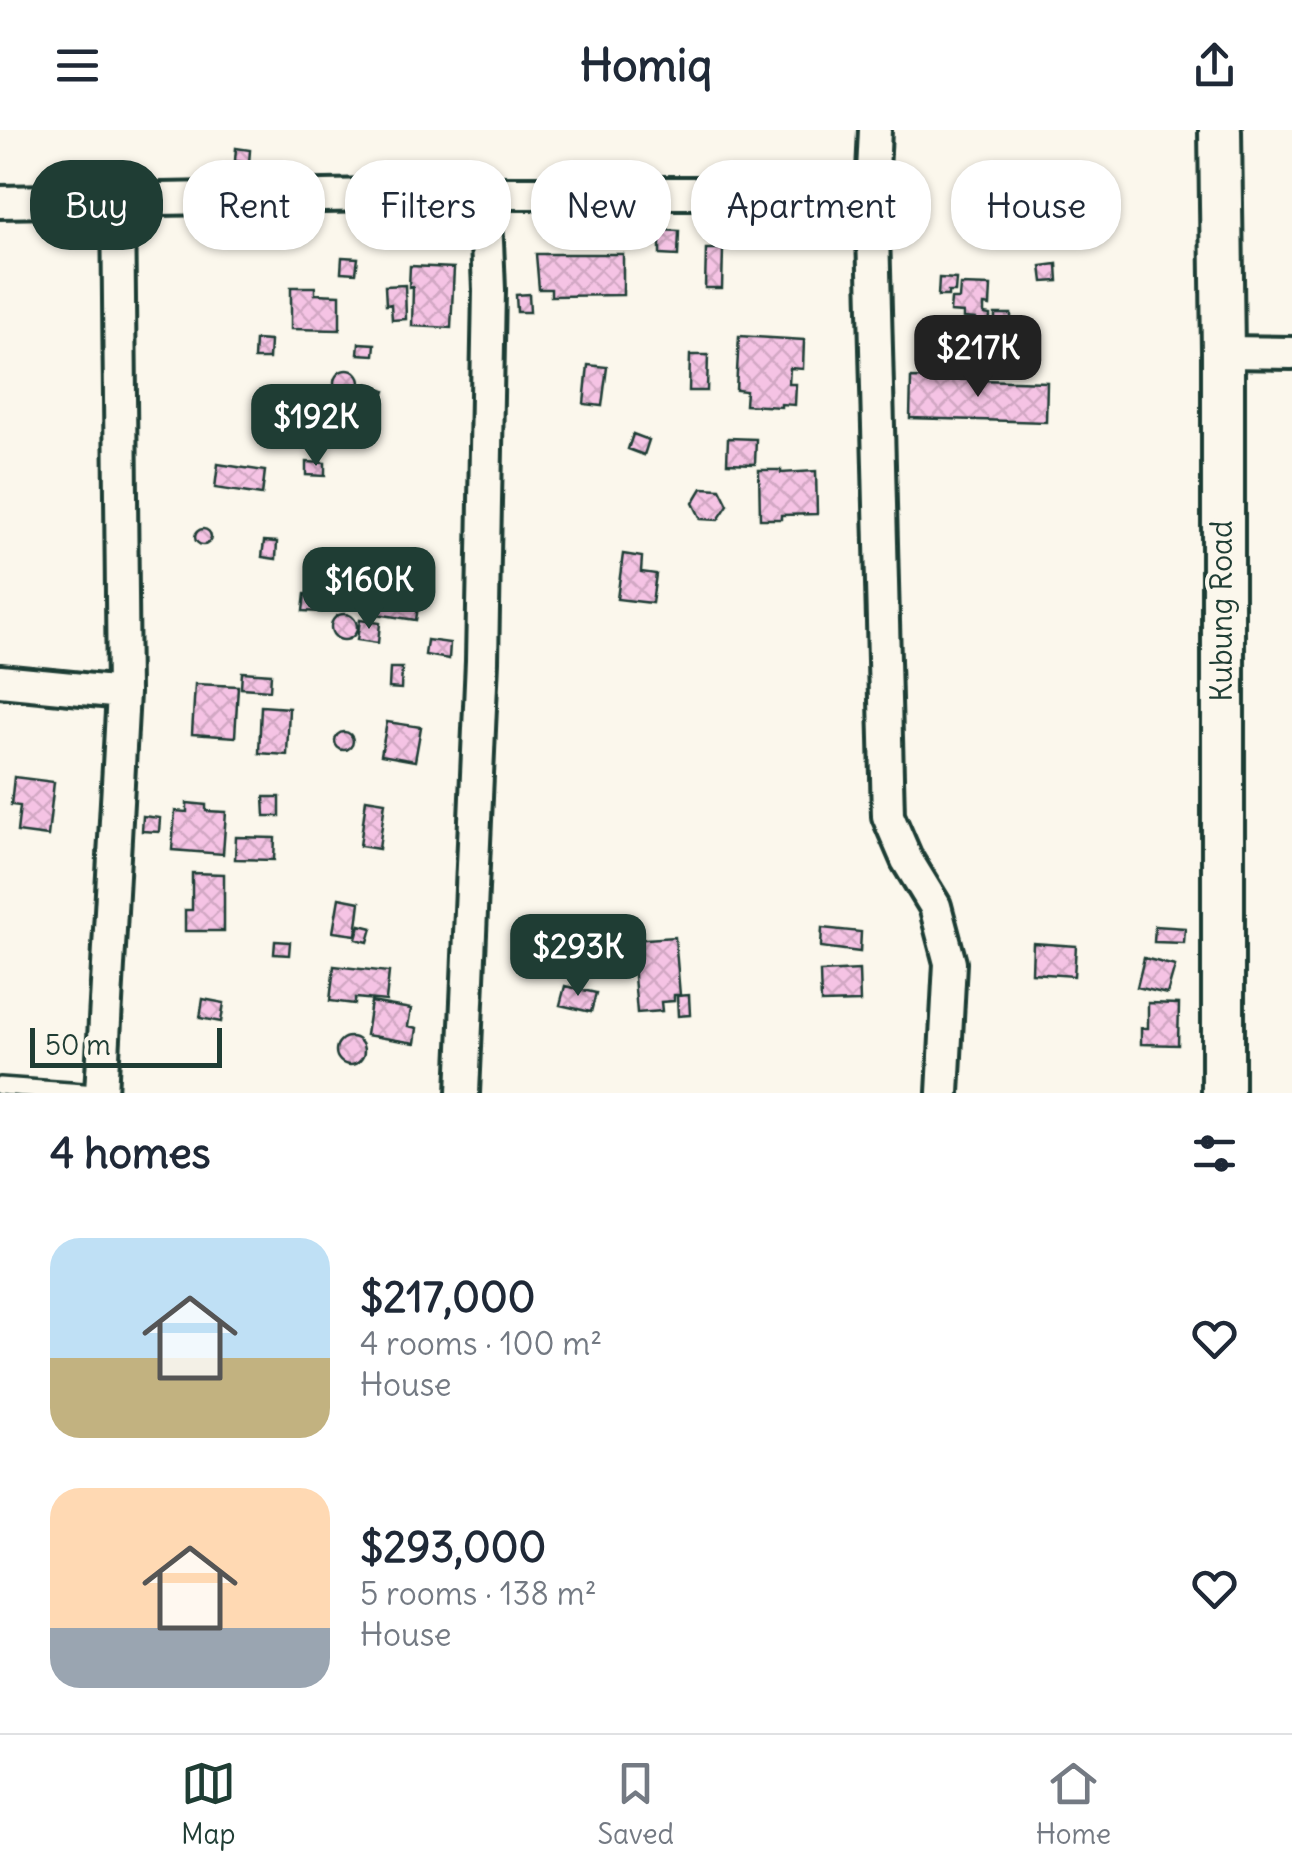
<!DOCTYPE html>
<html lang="en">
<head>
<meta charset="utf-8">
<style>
  body { margin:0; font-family:Delius,sans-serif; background:#f6f6f7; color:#1f2937; height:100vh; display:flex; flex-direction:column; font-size:38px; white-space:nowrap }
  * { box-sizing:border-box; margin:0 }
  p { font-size:32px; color:#747a83 }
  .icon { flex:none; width:55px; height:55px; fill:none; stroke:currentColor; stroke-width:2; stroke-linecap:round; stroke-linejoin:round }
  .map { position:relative; height:963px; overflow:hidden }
  .side { display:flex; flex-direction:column; background:#fff; flex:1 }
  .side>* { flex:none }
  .top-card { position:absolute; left:30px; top:30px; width:1232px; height:90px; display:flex; gap:20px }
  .scale { position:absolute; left:30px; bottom:25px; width:192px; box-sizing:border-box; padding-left:10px; border:5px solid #1f3d34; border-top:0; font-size:28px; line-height:35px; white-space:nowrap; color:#1f3d34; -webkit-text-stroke:8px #fbf7ec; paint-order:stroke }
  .price { position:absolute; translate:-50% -85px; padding:0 22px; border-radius:20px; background:#1f3d34; color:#fff; font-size:32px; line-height:65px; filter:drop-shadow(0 2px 5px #0008) }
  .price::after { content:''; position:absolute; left:50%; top:60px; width:30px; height:22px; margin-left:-15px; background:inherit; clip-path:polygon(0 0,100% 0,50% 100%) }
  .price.active { background:#222; color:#fff }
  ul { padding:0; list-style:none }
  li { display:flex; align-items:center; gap:30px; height:250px; padding:0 50px }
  li span { display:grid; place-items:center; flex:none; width:280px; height:200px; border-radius:30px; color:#555 }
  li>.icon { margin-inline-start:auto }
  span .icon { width:120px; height:120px; fill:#fffc; stroke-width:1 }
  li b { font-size:42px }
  h2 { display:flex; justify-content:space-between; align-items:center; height:120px; padding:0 50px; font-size:42px }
  .pill { padding:0 35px; border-radius:40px; background:#fff; box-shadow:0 2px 8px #0004; font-size:35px; line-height:90px }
  .pill.active { background:#1f3d34; color:#fff }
  header { display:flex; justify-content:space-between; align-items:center; height:130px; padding:0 50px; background:#fff; font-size:45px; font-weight:700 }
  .menu { display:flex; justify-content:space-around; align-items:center; height:140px; border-top:2px solid #e0e1e3; background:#fff; font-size:28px; color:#747a83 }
  .menu a { display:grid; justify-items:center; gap:5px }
  .menu .active { color:#1f3d34 }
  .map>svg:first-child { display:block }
  .building { fill:url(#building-cross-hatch); stroke:#1f3d34; stroke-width:2.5 }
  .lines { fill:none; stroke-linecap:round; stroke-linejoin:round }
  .service-casing { stroke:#1f3d34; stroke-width:22 }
  .minor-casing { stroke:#1f3d34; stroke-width:38 }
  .tertiary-casing { stroke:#1f3d34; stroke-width:48 }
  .service { stroke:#fbf7ec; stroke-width:15 }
  .minor { stroke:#fbf7ec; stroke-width:30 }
  .tertiary { stroke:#fbf7ec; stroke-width:40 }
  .labels { text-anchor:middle; stroke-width:8; stroke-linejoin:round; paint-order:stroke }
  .street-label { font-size:30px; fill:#1f3d34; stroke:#fbf7ec }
</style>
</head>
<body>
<header><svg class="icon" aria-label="menu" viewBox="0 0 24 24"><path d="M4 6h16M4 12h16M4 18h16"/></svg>Homiq<svg class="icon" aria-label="share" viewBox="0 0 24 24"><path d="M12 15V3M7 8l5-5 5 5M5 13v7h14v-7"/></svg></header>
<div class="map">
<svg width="1292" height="963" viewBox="0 0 1292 963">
  <defs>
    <pattern id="building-cross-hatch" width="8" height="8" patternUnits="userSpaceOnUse" patternTransform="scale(2.5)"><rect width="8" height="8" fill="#f5c3e4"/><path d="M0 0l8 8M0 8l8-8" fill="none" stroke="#d2a8c4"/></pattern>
  </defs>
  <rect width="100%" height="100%" fill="#fbf7ec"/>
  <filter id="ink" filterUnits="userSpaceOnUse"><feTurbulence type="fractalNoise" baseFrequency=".01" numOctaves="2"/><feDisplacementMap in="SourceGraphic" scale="20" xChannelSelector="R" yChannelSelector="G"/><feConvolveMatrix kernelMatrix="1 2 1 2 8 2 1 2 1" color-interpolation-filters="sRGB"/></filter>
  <g filter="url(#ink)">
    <path class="building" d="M236,18L250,20L249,33L235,31Z
      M660,100L679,101L678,126L660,125Z
      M706,119H723L722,158H705Z
      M536,124H623V165L551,166V159H539Z
      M342,127L358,128L356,143L341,142Z
      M1057,134L1058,151L1043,152L1041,136Z
      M410,136L454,138L451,198L412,196L413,157H409Z
      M939,148L956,149L955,162H948V166H938Z
      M405,155L406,189L392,190L391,174L386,175L385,156Z
      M960,155L991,156L990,176L984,175V184L990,185L989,201L975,200V189L963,188V183L950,182L951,169H959Z
      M291,157H315V164L340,165V200L291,199Z
      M529,164L530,182H517L516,165Z
      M995,184H1011V201H995Z
      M739,206L804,210L803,239L790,238L789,254H796L795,275L781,274V277L745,275L746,261L736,260Z
      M255,210L270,211L269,229H254Z
      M359,213L375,214L374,225L358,224Z
      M690,225H708L707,261H689Z
      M588,235L607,237L602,276L584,274Z
      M334 253a13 13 0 1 1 26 0a13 13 0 1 1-26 0Z
      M911,248L1047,252L1046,292L910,288Z
      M368,254L385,261L373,298L355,291Z
      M633,304L649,310L644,325L628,319Z
      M728,308L756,309L755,334L727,333Z
      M306,332L325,333V346L306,345Z
      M218,334L265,341L262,365L215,358Z
      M759,340H781V343L816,341L817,384L781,385V389H760Z
      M702,358L720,359L728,375L718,390L701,389L693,373Z
      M195 407a8 8 0 1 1 16 0a8 8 0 1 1-16 0Z
      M264,411L277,412L276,429L262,427Z
      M623,424L642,427L641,442L656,444L652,473L617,469Z
      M367,449L421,457L416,490L363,482Z
      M305,464L322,465L321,482L303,481Z
      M331 497a13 13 0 1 1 26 0a13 13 0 1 1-26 0Z
      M360,490L380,493L378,513L357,510Z
      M427,510L450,513L449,529L425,525Z
      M390,538H402L401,559L389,558Z
      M242,542L271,544L270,560L241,558Z
      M195,554L238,556L235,607L192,604Z
      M261,576L289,578L287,625L259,623Z
      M387,592L421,597L415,631L381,625Z
      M335 611a9 9 0 1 1 18 0a9 9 0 1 1-18 0Z
      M14,647L54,652L48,706L17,702L20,676L11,675Z
      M264,667H280V686H265Z
      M366,669L385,672L379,719L360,716Z
      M187,673L206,675V681L226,682L223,724L172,720L175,681L187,682Z
      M143,686L160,688L159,702L142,701Z
      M236,707L275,708L274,730L235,729Z
      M192,743L224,744V801H185V780H192Z
      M339,768L360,772L356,805L333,802Z
      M360,795L372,798L368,812L356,809Z
      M1155,796L1185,798L1184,813L1154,812Z
      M822,798L861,802L860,822L821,817Z
      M675,807L680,865H674V871L661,872L662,881L637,883L631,810Z
      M275,811L290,812L289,825L274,824Z
      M1033,813L1076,816L1074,846L1032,843Z
      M1144,828L1175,836L1167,864L1137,857Z
      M334,836L389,842L386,871L355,868V874L330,871Z
      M859,840L860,872L821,873L820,842Z
      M565,856L596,863L591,882L560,875Z
      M689,865L690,885L678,886L677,866Z
      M203,869L224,873L221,892L200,888Z
      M371,872L411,879L408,896L417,898L415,913L366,905Z
      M1148,873L1179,874L1178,915L1141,914V898H1148Z
      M336 921a14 14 0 1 1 28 0a14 14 0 1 1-28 0Z"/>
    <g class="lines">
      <g class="service-casing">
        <path id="service" d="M0,956L97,963"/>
      </g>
      <g class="minor-casing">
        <path id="minor" d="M875,0L872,63L888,686L907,730L935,776L950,833L943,963
          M485,63H872
          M0,72L485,63L489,160L482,531L463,963
          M1223,222L1292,223
          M0,551L123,563
          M101,963L123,563L118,70"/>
      </g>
      <g class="tertiary-casing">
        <path id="tertiary" d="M1220,0L1223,222V963"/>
      </g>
      <use href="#service" class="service"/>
      <use href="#minor" class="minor"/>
      <use href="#tertiary" class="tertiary"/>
    </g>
  </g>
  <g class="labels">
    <g class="street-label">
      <text transform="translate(1222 481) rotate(-90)" y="10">Kubung Road</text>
    </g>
  </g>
</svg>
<div class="scale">50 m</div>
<b class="price active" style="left:978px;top:270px">$217K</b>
<b class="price" style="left:316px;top:339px">$192K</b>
<b class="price" style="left:369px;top:502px">$160K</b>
<b class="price" style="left:578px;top:869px">$293K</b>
<div class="top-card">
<a class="pill active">Buy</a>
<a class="pill">Rent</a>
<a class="pill">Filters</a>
<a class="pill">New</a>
<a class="pill">Apartment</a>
<a class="pill">House</a>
</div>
</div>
<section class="side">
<h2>4 homes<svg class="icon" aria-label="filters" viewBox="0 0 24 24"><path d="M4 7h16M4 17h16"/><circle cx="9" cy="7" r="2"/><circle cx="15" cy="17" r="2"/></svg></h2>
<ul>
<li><span style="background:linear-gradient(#bfe0f5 60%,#c2b280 0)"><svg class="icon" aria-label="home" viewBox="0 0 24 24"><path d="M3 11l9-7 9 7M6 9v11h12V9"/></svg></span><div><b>$217,000</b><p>4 rooms · 100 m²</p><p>House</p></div><svg class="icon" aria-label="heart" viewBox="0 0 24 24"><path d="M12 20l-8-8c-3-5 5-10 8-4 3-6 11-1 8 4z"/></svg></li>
<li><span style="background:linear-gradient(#ffd9b3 70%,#9aa5b1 0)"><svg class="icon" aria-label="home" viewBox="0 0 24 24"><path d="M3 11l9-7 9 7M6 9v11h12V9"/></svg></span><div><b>$293,000</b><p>5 rooms · 138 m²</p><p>House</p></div><svg class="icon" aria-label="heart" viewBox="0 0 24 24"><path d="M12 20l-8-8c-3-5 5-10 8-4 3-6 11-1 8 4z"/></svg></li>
</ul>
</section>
<nav class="menu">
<a class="active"><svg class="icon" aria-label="map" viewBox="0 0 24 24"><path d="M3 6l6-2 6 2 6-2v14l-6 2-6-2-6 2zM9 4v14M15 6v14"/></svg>Map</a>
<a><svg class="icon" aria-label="saved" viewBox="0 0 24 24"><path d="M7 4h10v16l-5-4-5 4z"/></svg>Saved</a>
<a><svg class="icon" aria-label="home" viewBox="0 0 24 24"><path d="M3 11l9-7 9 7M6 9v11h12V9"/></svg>Home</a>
</nav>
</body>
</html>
